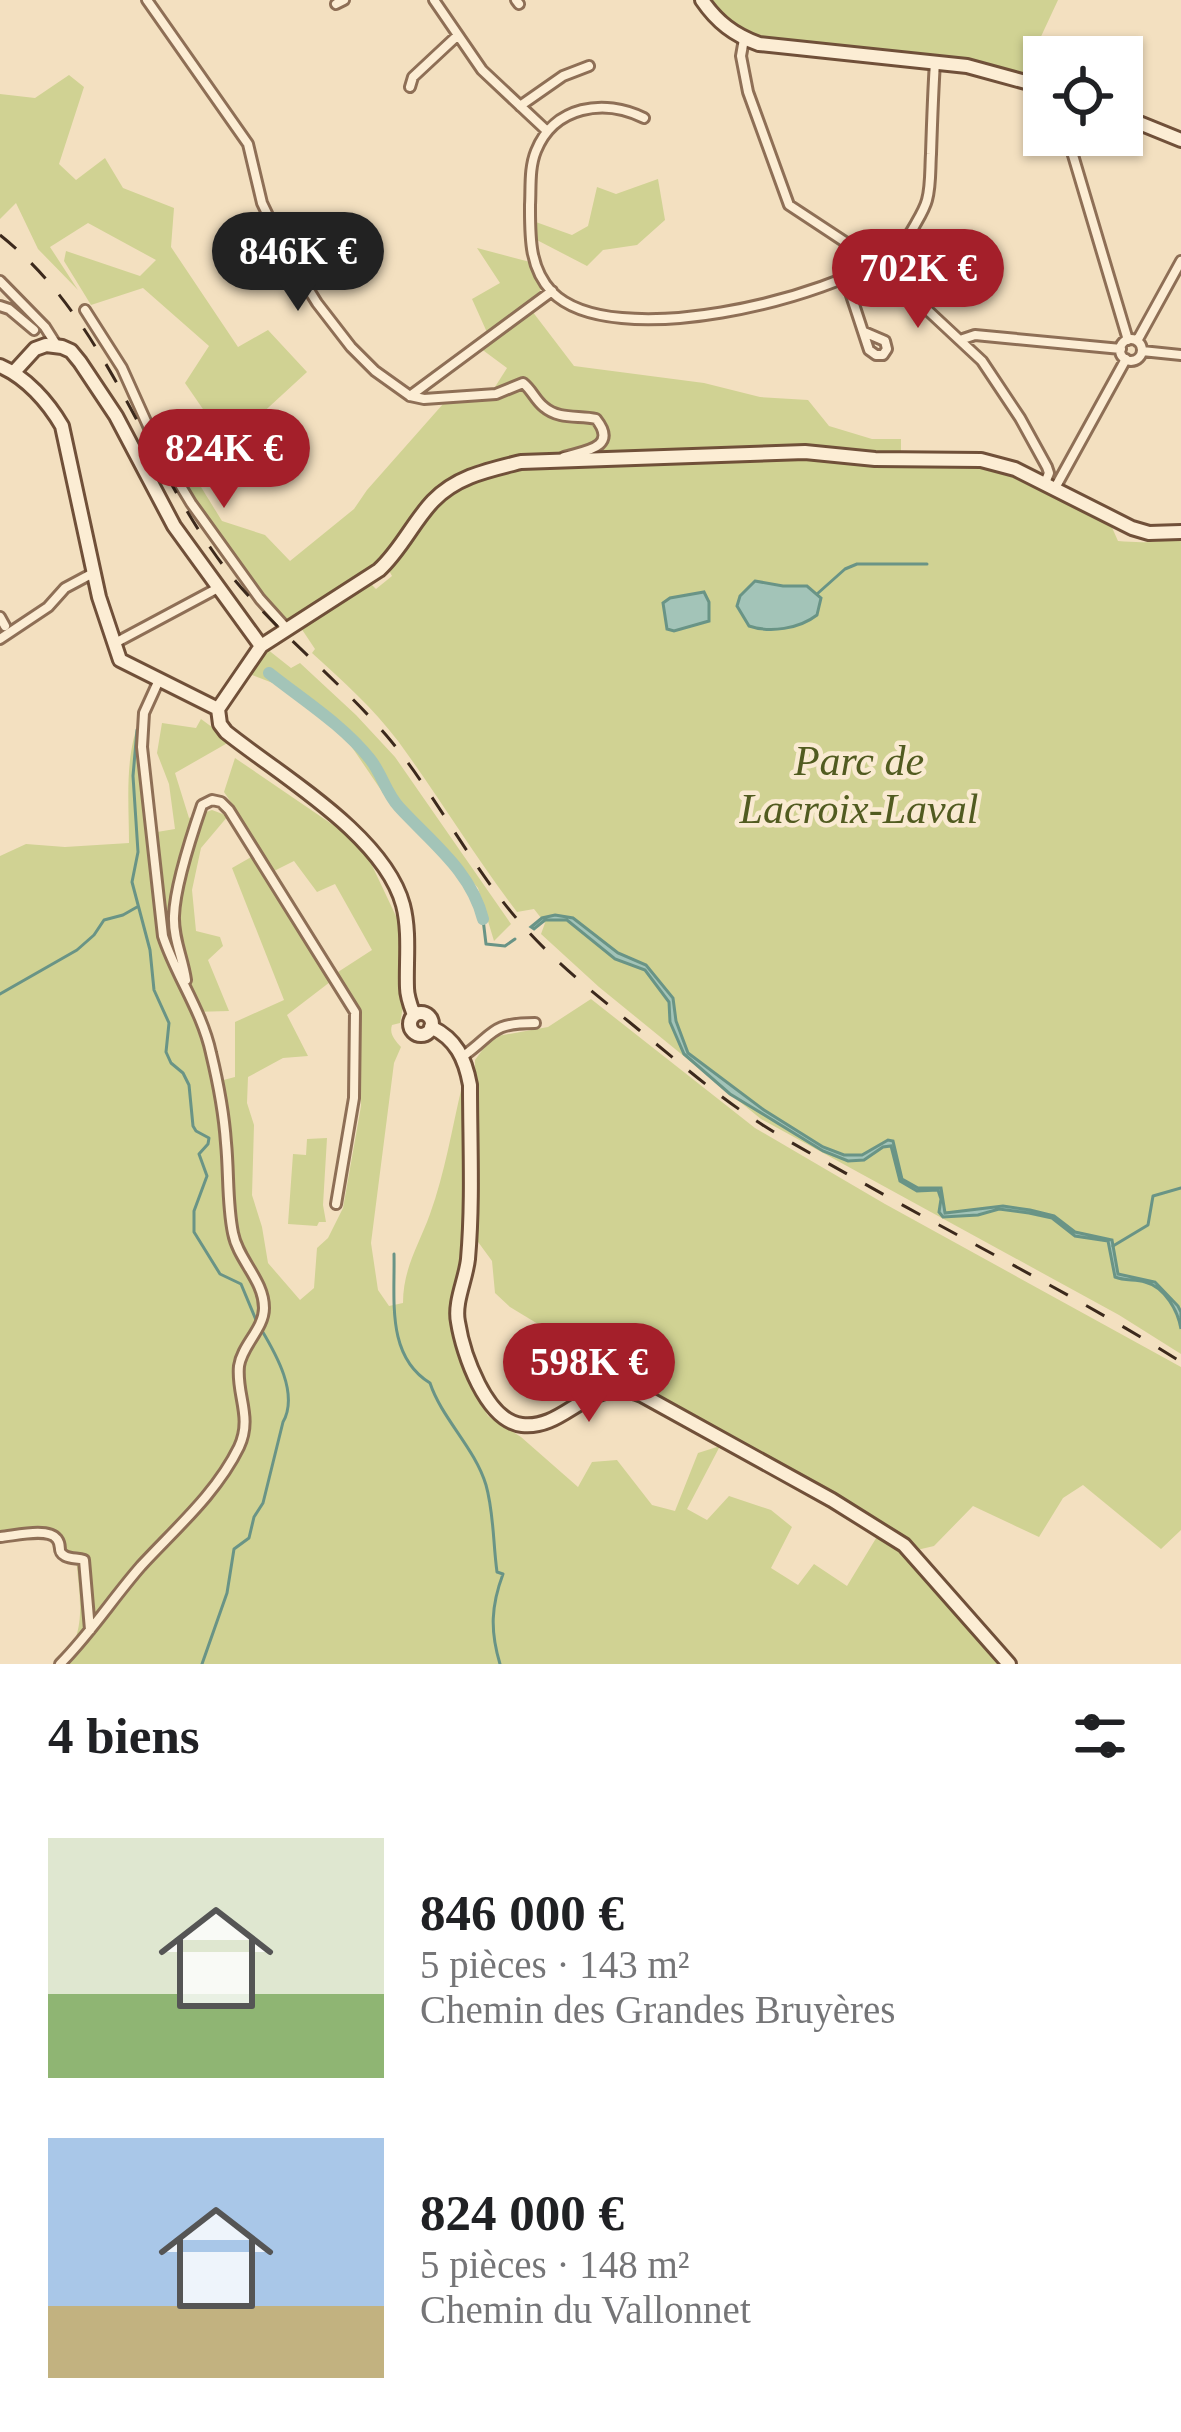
<!DOCTYPE html>
<html lang="fr">
<head>
<meta charset="utf-8">
<style>
  body { margin:0; font-family:Georgia,serif; background:#f6f6f6; color:#202124; height:100vh; display:flex; flex-direction:column; font-size:45px; white-space:nowrap }
  * { box-sizing:border-box; margin:0 }
  p { font-size:39px; color:#757577 }
  .icon { flex:none; width:66px; height:66px; fill:none; stroke:currentColor; stroke-width:2; stroke-linecap:round; stroke-linejoin:round }
  .map { position:relative; height:1664px; overflow:hidden }
  .panel { display:flex; flex-direction:column; background:#fff; flex:1 }
  .panel>* { flex:none }
  .tools { position:absolute; left:1023px; top:36px; display:grid; gap:24px }
  .tools a { display:grid; place-items:center; width:120px; height:120px; border-radius:0px; background:#fff; box-shadow:0 3px 9px #0004; font-size:60px }
  .price { position:absolute; translate:-50% -102px; padding:0 27px; border-radius:42px; background:#a41f2a; color:#fff; font-size:39px; line-height:78px; filter:drop-shadow(0 3px 6px #0008) }
  .price::after { content:''; position:absolute; left:50%; top:72px; width:36px; height:27px; margin-left:-18px; background:inherit; clip-path:polygon(0 0,100% 0,50% 100%) }
  .price.active { background:#222; color:#fff }
  ul { padding:0; list-style:none }
  li { display:flex; align-items:center; gap:36px; height:300px; padding:0 48px }
  li span { display:grid; place-items:center; flex:none; width:336px; height:240px; border-radius:0px; color:#555 }
  li>.icon { margin-inline-start:auto }
  span .icon { width:144px; height:144px; fill:#fffc; stroke-width:1 }
  li b { font-size:51px }
  h2 { display:flex; justify-content:space-between; align-items:center; height:144px; padding:0 48px; font-size:51px }
  .map>svg:first-child { display:block }
  .green { fill:#d0d293 }
  .water { fill:#a3c4b8; stroke:#699486; stroke-width:3 }
  .lines { fill:none; stroke-linecap:round; stroke-linejoin:round }
  .stream { stroke:#699486; stroke-width:3 }
  .river { stroke:#a3c4b8; stroke-width:12 }
  .street-casing { stroke:#8e6f56; stroke-width:14 }
  .secondary-casing { stroke:#705039; stroke-width:18 }
  .street { stroke:#fcedd4; stroke-width:8 }
  .secondary { stroke:#fcedd4; stroke-width:12 }
  .rail { stroke:#3c291c; stroke-width:3; stroke-dasharray:21 21; stroke-linecap:butt }
  .labels { text-anchor:middle; stroke-width:9; stroke-linejoin:round; paint-order:stroke }
  .park-label { font-size:42px; font-style:italic; fill:#515b20; stroke:#f9ead1 }
</style>
</head>
<body>
<div class="map">
<svg width="1181" height="1664" viewBox="0 0 1181 1664">
  <rect width="100%" height="100%" fill="#f3e0c0"/>
  <path class="green" d="M694,0H1058L1024,73L765,52L725,32Z
    M69,75L84,87L59,164L76,180L105,158L123,188L174,208L171,247L238,347L268,330L307,372L230,443L236,474L201,487L222,521L265,535L290,561L354,509L367,490L443,404L495,387L507,368L480,348L490,339L472,299L500,283L477,248L530,262L543,286L529,307L574,366L704,383L760,397L808,400L829,426L872,439H901V453L804,444L554,456L479,464L447,480L425,502L384,556L372,567L293,618L284,620L255,586L193,499L171,445L207,415L185,383L209,346L143,288L91,305L64,261L66,251L140,276L156,260L88,223L50,247L78,290L38,249L16,203L0,219V94L35,98Z
    M658,179L665,220L637,245L603,250L587,266L533,238V221L572,235L588,226L597,187L616,194Z
    M779,457L984,462L1008,469L1110,523L1118,541C1141,543 1158,543 1181,537V1354L1119,1315L761,1119L599,987L541,934L545,923L534,909L517,912C475,857 439,797 398,741C373,708 343,681 312,653L315,649L301,628L371,584L376,589L392,576L388,569L434,505L466,482L519,467Z
    M267,649L291,668L300,663L356,715L395,757L511,924L494,941L478,888L418,819L383,793L343,734L283,687L247,673Z
    M141,717L151,833L175,829L169,784L157,753L162,723L196,728L201,719L231,741L175,773L189,818L212,810L228,816L201,848L192,890L196,931L220,937L223,946L208,960L229,1011L193,1012L208,1050L212,1083L235,1077V1022L284,1000L232,868L253,856L330,982L287,1015L308,1056L283,1058L248,1077L247,1103L254,1125L252,1195L262,1227L268,1263L300,1300L314,1288L317,1248L328,1238L343,1208L361,1106L359,1011L338,972L372,950L335,884L317,892L294,861L272,872L241,817L224,792L235,758L339,829L369,859L403,931L405,997L400,1023L392,1025C389,1034 395,1040 401,1047L394,1063L371,1243L378,1290L389,1306L403,1303C403,1268 419,1245 430,1214C445,1173 452,1128 462,1086L463,1226L460,1275L449,1318L453,1341L478,1399L488,1416L521,1437L578,1487L592,1462L617,1460L652,1505L675,1511L698,1453L720,1446L687,1509L707,1520L729,1496L771,1510L792,1527L771,1568L798,1585L814,1564L847,1586L878,1535L898,1548L999,1664H60C89,1633 79,1596 76,1557L66,1556L54,1535L0,1537V856L26,844L65,847L129,843C129,802 124,755 141,717Z
    M591,999L755,1128L885,1204L1181,1367V1530L1161,1549L1083,1485L1063,1498L1039,1537L973,1506L934,1546L917,1550L903,1538L829,1492L631,1385L622,1375L510,1307L495,1293L492,1261L473,1235L475,1060L492,1037L548,1027Z
    M327,1138L323,1205L326,1222H319L317,1226L288,1224L293,1154L306,1155L307,1139Z"/>
  <path class="water" d="M755,581L783,586H807L821,598L817,615C799,629 770,633 749,626L737,606L740,596Z
    M704,592L709,602V621L674,631L667,629L663,603L670,598Z
    M555,915L573,918L618,953L646,965L673,998L676,1021L688,1053L764,1110L823,1147L844,1155H862L888,1140L893,1141L902,1179L918,1188H941L945,1213L1003,1206L1030,1210L1054,1216L1075,1232L1112,1240L1118,1274L1155,1282L1178,1306L1181,1312V1329C1178,1311 1165,1287 1145,1282C1135,1279 1125,1281 1115,1277L1108,1241L1075,1236L1052,1218L1029,1213L999,1209L978,1215L943,1217L939,1212L941,1199L938,1190L917,1191L900,1181L891,1146L883,1147L864,1160L848,1161L823,1151L779,1124L730,1094L684,1054L670,1022L669,1002L645,970L615,959L567,920H545L534,929L531,927L542,918Z"/>
  <g class="lines">
    <path class="stream" d="M817,594L845,569L857,564H927
      M137,730L133,776L138,852L132,882L150,950L154,990L169,1023L166,1052L171,1063L183,1073L189,1085L193,1126L196,1131L209,1138L208,1144L199,1154L207,1176L194,1211V1232L220,1274L241,1284L256,1320
      M483,919L486,944L505,946L515,939
      M0,994L77,950L94,935L104,920L123,915L137,907
      M1113,1246L1148,1225L1153,1196L1181,1188
      M394,1254C395,1300 386,1356 430,1383C442,1419 475,1448 486,1485C494,1513 493,1544 497,1572L503,1574C491,1606 490,1631 500,1664
      M202,1664L227,1593L234,1549L249,1538L254,1517L263,1503L283,1422C299,1394 276,1354 261,1329"/>
    <path class="river" d="M269,673C303,700 343,725 370,759C382,774 386,793 399,807C431,842 471,871 483,919"/>
    <g class="street-casing">
      <path id="street" d="M147,0L248,144L262,203L286,253L317,303L351,347L375,371L410,396L424,399L496,394L523,383C532,390 535,400 544,407C559,420 579,415 596,419C619,448 584,451 564,457
        M434,0L482,70L547,131
        M516,0L519,4
        M336,4L344,0
        M744,39L741,56L748,92L789,205L877,263L982,361L1020,418L1047,467L1049,473L1045,483
        M410,87L413,77L458,35
        M520,106L563,76L589,66
        M644,118C604,98 554,106 536,151C529,168 531,188 530,205C530,236 529,268 552,292C612,353 831,299 892,252C901,245 910,235 915,225C919,218 925,208 927,200C931,186 930,168 931,154C932,123 933,93 935,62
        M1067,135L1128,340
        M845,277L869,350L876,355H883L887,349L885,341L864,332
        M0,281L45,327L57,346
        M0,306L9,309L34,330
        M85,310L122,368L158,448L191,503L260,599L287,629
        M1120 350a11 11 0 1 1 22 0a11 11 0 1 1-22 0Z
        M960,340L975,335L1121,349
        M1137,341L1181,261
        M1142,351L1181,355
        M410,396L552,291
        M1055,488L1126,359
        M0,617L5,626
        M0,639L48,607L65,588L95,572
        M115,643L218,588
        M186,980C183,958 173,939 174,916C175,885 192,834 202,805L212,800L221,802L229,810L355,1012L354,1098L336,1204
        M462,1057C495,1034 489,1023 535,1023
        M0,1537C14,1536 48,1527 57,1539C63,1547 56,1551 65,1556C71,1559 78,1558 84,1560L90,1630
        M60,1664C90,1634 113,1598 141,1566C175,1529 216,1494 239,1447C253,1417 236,1395 239,1366C242,1345 264,1329 264,1308C264,1280 238,1260 233,1233C227,1204 229,1173 226,1143C224,1113 218,1082 211,1053C202,1011 176,976 163,936L142,747L144,713L159,680"/>
    </g>
    <g class="secondary-casing">
      <path id="secondary" d="M702,0C717,22 734,35 759,44L967,66L1044,87
        M1122,116L1181,140
        M0,366C26,377 48,402 62,426L99,597L120,660L218,709
        M14,372L35,349L46,345L62,347L71,351L80,362L116,416L174,526L261,646
        M218,709L261,646L379,570C401,550 413,522 433,501C457,476 489,470 521,462L805,452L875,459L981,460L1015,469L1132,528L1149,533L1181,532
        M218,709L220,724L226,732C281,776 384,835 403,905C410,932 406,961 407,988C407,997 411,1007 414,1015
        M410 1024a11 11 0 1 1 22 0a11 11 0 1 1-22 0Z
        M431,1027C456,1039 465,1058 470,1085C470,1143 473,1201 468,1259C466,1279 454,1302 458,1322C463,1354 486,1421 522,1425C567,1430 588,1374 642,1395L832,1500L904,1545L1009,1664"/>
    </g>
    <use href="#street" class="street"/>
    <use href="#secondary" class="secondary"/>
    <path class="rail" d="M0,235C103,317 139,445 212,550C260,620 330,670 386,735C437,795 471,868 524,927C558,965 599,997 639,1030C674,1058 709,1089 746,1114C781,1138 819,1158 856,1179C963,1240 1077,1296 1181,1362"/>
  </g>
  <g class="labels">
    <g class="park-label">
      <text x="859" y="775">Parc de<tspan x="859" dy="48">Lacroix-Laval</tspan></text>
    </g>
  </g>
</svg>
<div class="tools">
<a><svg class="icon" aria-label="locate" viewBox="0 0 24 24"><circle cx="12" cy="12" r="6"/><path d="M12 2v4M12 18v4M2 12h4M18 12h4"/></svg></a>
</div>
<b class="price active" style="left:298px;top:314px">846K €</b>
<b class="price" style="left:918px;top:331px">702K €</b>
<b class="price" style="left:224px;top:511px">824K €</b>
<b class="price" style="left:589px;top:1425px">598K €</b>
</div>
<section class="panel">
<h2>4 biens<svg class="icon" aria-label="filters" viewBox="0 0 24 24"><path d="M4 7h16M4 17h16"/><circle cx="9" cy="7" r="2"/><circle cx="15" cy="17" r="2"/></svg></h2>
<ul>
<li><span style="background:linear-gradient(#dfe7d0 65%,#8fb573 0)"><svg class="icon" aria-label="home" viewBox="0 0 24 24"><path d="M3 11l9-7 9 7M6 9v11h12V9"/></svg></span><div><b>846 000 €</b><p>5 pièces · 143 m²</p><p>Chemin des Grandes Bruyères</p></div></li>
<li><span style="background:linear-gradient(#a9c7e8 70%,#c2b280 0)"><svg class="icon" aria-label="home" viewBox="0 0 24 24"><path d="M3 11l9-7 9 7M6 9v11h12V9"/></svg></span><div><b>824 000 €</b><p>5 pièces · 148 m²</p><p>Chemin du Vallonnet</p></div></li>
</ul>
</section>
</body>
</html>
